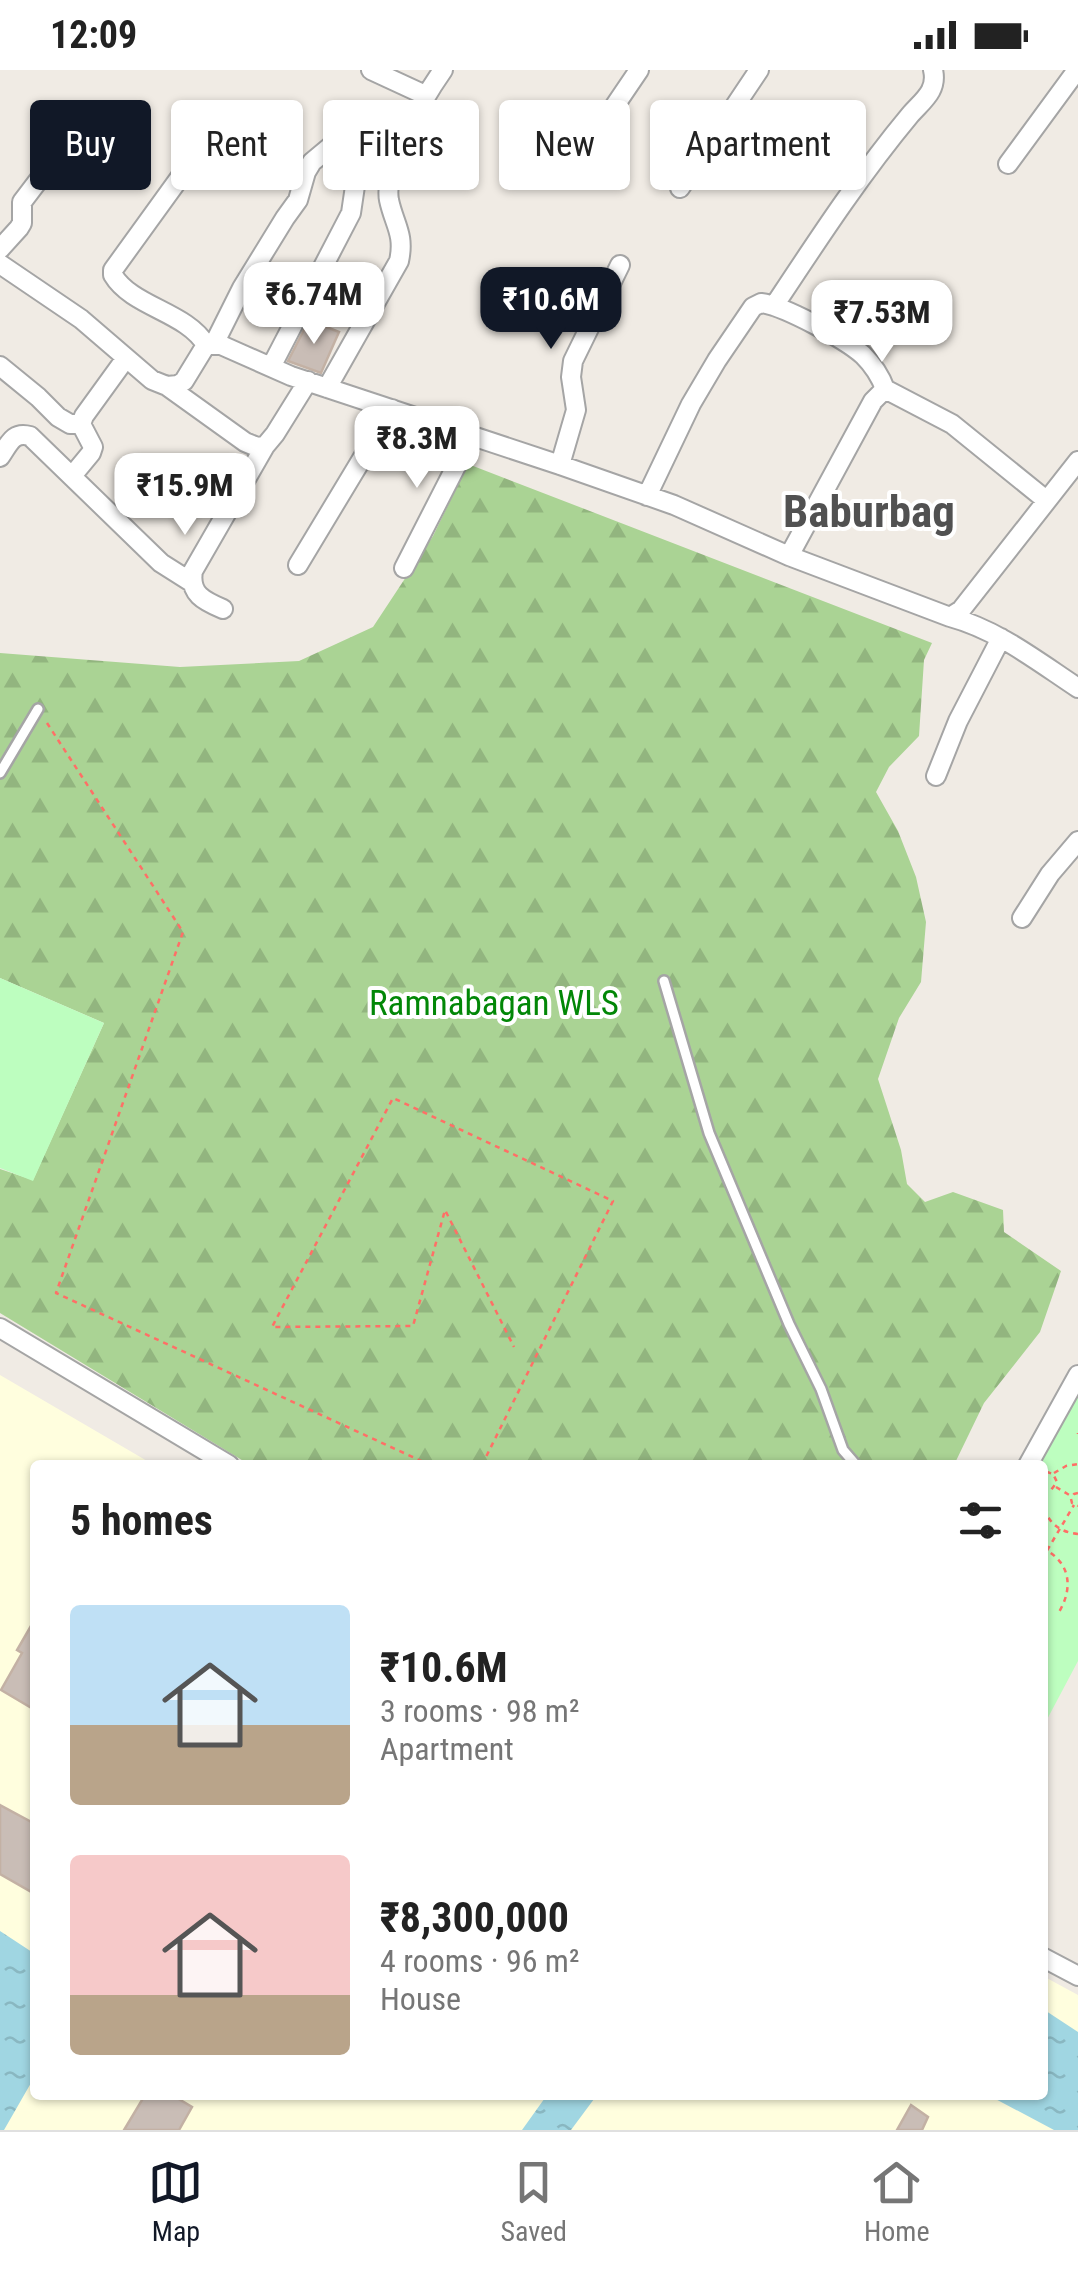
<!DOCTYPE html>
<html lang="en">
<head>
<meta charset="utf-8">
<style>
  body { margin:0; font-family:"Roboto Condensed",sans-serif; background:#f2f2f2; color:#222; height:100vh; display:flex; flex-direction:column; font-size:38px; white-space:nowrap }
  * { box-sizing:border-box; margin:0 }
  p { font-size:32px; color:#767676 }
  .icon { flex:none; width:55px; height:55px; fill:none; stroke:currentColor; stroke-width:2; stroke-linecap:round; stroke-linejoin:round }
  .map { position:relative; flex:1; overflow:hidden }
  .details { position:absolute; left:30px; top:1390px; width:1018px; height:640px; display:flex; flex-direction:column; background:#fff; border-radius:10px; box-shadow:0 2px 8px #0004 }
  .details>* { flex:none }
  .banner { position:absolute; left:30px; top:30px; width:1020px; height:90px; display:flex; gap:20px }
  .price { position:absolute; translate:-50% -85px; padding:0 22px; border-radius:20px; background:#fff; color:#222; font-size:32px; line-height:65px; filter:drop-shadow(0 2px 5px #0008) }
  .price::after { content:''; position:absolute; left:50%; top:60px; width:30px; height:22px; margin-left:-15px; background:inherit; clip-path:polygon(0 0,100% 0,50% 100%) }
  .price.active { background:#111827; color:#fff }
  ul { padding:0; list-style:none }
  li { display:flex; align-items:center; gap:30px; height:250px; padding:0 40px }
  li span { display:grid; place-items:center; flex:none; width:280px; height:200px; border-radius:10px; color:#555 }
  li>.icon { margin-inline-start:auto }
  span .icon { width:120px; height:120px; fill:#fffc; stroke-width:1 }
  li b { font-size:42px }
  h2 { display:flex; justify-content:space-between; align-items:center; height:120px; padding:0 40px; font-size:42px }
  .tag { padding:0 35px; border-radius:10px; background:#fff; box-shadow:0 2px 8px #0004; font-size:35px; line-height:90px }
  .tag.active { background:#111827; color:#fff }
  .status { display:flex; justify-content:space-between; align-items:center; height:70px; padding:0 50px; background:#fff; direction:ltr }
  .status svg { height:28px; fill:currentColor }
  .tab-bar { display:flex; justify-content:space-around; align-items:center; height:140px; border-top:2px solid #e0e0e0; background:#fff; font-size:28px; color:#767676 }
  .tab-bar a { display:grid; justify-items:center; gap:5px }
  .tab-bar .active { color:#111827 }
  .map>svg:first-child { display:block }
  .education { fill:#fffede }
  .forest { fill:url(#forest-firs) }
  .park { fill:#bdfebf }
  .water { fill:url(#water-ripples) }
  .building { fill:#c9bdb6; stroke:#c3b1a4; stroke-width:2.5 }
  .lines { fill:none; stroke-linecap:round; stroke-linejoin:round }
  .lane-casing { stroke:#a5a5a5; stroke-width:14 }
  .street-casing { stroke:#a5a5a5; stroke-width:22 }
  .path { stroke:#ff6f66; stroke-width:2.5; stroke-dasharray:5 5; stroke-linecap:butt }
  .lane { stroke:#fff; stroke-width:9 }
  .street { stroke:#fff; stroke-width:18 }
  .labels { text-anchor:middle; stroke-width:8; stroke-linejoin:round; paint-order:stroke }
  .park-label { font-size:35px; fill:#028707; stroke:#fff }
  .district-label { font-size:45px; font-weight:bold; fill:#515151; stroke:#fff }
</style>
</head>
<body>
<div class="status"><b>12:09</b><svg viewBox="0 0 49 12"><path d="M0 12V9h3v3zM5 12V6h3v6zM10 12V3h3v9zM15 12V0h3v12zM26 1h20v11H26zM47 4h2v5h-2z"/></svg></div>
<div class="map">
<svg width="1078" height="2060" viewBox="0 0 1078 2060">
  <defs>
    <pattern id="forest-firs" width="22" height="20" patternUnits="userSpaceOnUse" patternTransform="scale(2.5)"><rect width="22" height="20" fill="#aad394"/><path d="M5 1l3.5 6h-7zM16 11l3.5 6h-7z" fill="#92b57f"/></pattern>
    <pattern id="water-ripples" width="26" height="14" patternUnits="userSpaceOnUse" patternTransform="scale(2.5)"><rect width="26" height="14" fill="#a0d6e2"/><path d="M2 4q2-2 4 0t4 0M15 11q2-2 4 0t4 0" fill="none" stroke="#89b7c1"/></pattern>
  </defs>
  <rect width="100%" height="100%" fill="#f0ebe4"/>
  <path class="education" d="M0,1305L154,1395H35V2025H1042L1043,1906L1078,1925V2060H0Z"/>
  <path class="forest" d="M468,394L932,573L924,590L919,666L889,697L876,722L898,761L916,807L926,852L921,912L899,948L878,1009L901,1080L907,1114L925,1132L953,1122L1003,1140L1004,1162L1061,1201L1040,1262L984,1333L954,1395H250L0,1243V1099L33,1110L104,953L0,908V583L180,597L299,591L373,557L433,466Z"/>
  <path class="park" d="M0,908L104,953L33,1111L0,1098Z
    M1078,1312V1591L1043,1657L1042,1395H1032Z"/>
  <path class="water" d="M0,1861L35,1884V2006L4,2060H0Z
    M1043,1939L1078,1962V2060H1054L988,2025H1042Z
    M547,2025H597L571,2060H522Z"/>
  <path class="building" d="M309,250L339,262L321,303L288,291Z
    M35,1549V1640L1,1620L22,1583L17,1580Z
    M0,1735L35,1754V1824L0,1804Z
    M145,2025H172L192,2037L179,2060H124Z
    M911,2035L928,2047L922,2060H897Z"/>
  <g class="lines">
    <g class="lane-casing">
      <path id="lane" d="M0,703L38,639
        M664,911L709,1063L789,1254L821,1319L843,1380L856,1395"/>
    </g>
    <g class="street-casing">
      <path id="street" d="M371,0L425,25
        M194,88L113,200V205C132,237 187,242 206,275
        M1008,94L1077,0
        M574,96L639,0
        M680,118L759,0
        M0,179L19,158L22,153V132L76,61
        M0,194L81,249L152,310L167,316L178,315L184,311L206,275H221L291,306L560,395L674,435L789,486L950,547L961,540L1078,391
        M774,236C817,171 860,105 910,45C922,31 938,21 933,0
        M214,274L242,218L285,148L298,130L306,102L312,92L330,77L341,78L355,116L351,143L271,297
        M0,296L38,327L58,347L70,354H81
        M167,316L245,372L257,377L265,376L275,364L308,311
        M327,318L399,191C405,164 394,154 389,130C383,97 424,27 443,0
        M0,387C9,374 13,361 30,366L161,493L191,512
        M560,395L576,340L571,307L573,291L620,195
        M72,406L91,383L93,377L81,354L84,346L126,288
        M647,426L691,334L717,290L753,237L761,233C784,236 845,269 863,285C873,295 880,305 885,319
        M789,486L873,331L885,319L952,354L1046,430
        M298,495L392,339
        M404,498L472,365
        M223,539C204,531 189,524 193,501L265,376
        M950,547C998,560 1037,591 1078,618
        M936,706L958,651L1001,568
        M1022,848L1050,804L1078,771
        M0,1258L229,1395
        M1028,1395L1078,1305
        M1042,1887L1078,1906"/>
    </g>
    <path class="path" d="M47,653L183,862L56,1223L430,1395
      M1078,1363V1364
      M482,1395L613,1131L393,1028L272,1257L413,1256L445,1140L514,1277
      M1054,1403L1066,1396L1078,1394
      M1056,1417L1071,1426
      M1042,1421L1051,1420L1057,1412L1053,1404L1044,1401
      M1078,1423L1074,1424L1071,1429L1072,1433L1078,1436
      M1042,1429C1045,1450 1057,1462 1078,1464
      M1042,1478C1070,1491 1074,1517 1059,1542
      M1042,1489L1074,1435"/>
    <use href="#lane" class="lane"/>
    <use href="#street" class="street"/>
  </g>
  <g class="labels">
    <g class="park-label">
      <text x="494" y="945">Ramnabagan WLS</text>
    </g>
    <g class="district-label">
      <text x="869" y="457">Baburbag</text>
    </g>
  </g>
</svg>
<b class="price" style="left:314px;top:277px">₹6.74M</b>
<b class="price active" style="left:551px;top:282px">₹10.6M</b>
<b class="price" style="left:882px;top:295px">₹7.53M</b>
<b class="price" style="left:417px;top:421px">₹8.3M</b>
<b class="price" style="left:185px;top:468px">₹15.9M</b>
<div class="banner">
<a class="tag active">Buy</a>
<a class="tag">Rent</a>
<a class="tag">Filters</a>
<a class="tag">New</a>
<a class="tag">Apartment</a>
</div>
<section class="details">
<h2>5 homes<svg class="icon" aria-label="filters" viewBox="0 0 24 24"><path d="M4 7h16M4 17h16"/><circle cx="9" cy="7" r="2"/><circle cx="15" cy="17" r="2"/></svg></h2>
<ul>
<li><span style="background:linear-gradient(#bfe0f5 60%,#b9a48a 0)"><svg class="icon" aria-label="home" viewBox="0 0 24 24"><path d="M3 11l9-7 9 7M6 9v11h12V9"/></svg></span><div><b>₹10.6M</b><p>3 rooms · 98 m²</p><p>Apartment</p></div></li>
<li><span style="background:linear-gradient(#f6c9c9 70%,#b9a48a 0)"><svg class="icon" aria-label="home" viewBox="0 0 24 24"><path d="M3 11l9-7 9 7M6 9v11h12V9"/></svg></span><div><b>₹8,300,000</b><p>4 rooms · 96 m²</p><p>House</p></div></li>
</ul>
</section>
</div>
<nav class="tab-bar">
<a class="active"><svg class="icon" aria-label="map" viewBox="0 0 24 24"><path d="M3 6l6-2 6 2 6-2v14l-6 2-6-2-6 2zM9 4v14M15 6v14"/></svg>Map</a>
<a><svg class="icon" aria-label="saved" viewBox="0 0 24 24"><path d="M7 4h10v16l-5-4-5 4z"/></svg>Saved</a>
<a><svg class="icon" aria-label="home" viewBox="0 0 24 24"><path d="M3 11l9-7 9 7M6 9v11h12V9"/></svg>Home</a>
</nav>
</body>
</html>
